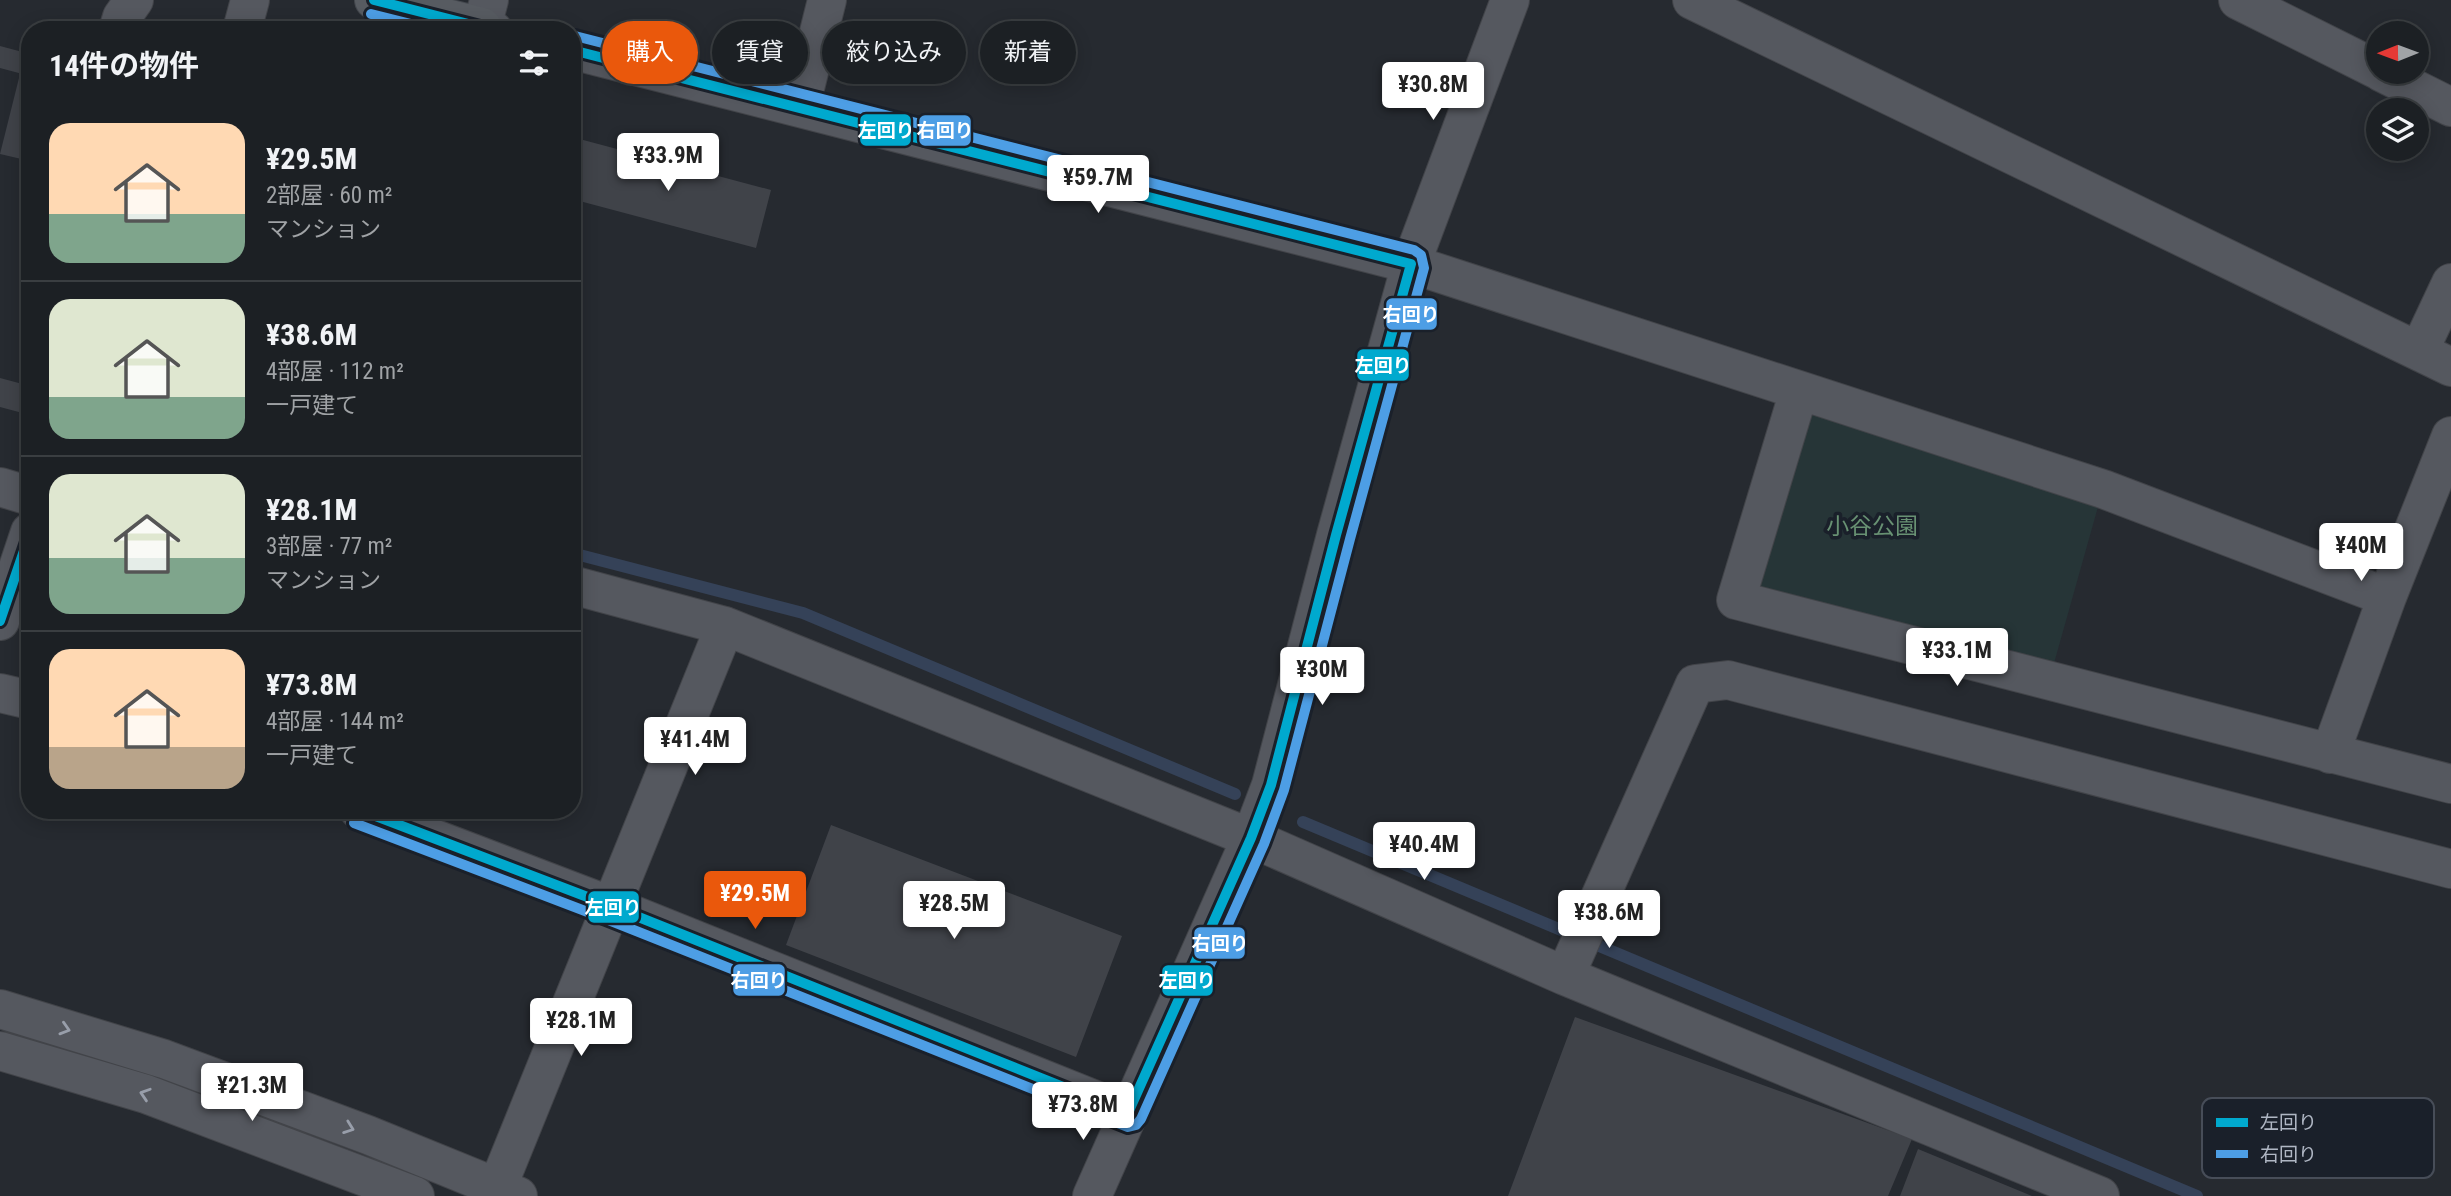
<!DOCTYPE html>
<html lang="ja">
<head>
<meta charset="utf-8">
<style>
  body { margin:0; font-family:"Roboto Condensed","Noto Sans JP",sans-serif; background:#292d31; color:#f1f3f6; height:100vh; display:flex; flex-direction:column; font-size:26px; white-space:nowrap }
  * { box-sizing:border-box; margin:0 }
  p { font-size:23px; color:#a0a3a6 }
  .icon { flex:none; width:38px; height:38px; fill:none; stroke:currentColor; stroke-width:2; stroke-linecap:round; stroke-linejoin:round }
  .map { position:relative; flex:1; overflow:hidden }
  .details { position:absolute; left:21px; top:21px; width:560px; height:798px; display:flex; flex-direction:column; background:#1c2024; border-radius:28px; box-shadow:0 4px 18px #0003,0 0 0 2px #3a3e41 }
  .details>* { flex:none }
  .banner { position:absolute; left:602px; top:21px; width:665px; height:63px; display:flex; gap:14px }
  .needle { width:46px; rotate:269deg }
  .fabs { position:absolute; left:2366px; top:21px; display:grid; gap:14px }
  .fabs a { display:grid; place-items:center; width:63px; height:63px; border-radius:50%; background:#1c2024; box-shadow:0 4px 18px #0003,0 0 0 2px #3a3e41; font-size:35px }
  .price { position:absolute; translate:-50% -60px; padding:0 16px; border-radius:7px; background:#fff; color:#222; font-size:23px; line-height:46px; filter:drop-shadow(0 2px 4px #0008) }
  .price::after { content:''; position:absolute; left:50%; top:42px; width:21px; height:16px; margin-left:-10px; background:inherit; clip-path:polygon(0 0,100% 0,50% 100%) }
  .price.active { background:#ea580c; color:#fff }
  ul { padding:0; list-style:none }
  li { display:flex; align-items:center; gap:21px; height:175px; padding:0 28px }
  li+li { border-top:2px solid #3a3e41 }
  li span { display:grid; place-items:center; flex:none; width:196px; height:140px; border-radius:21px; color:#555 }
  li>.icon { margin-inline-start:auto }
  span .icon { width:84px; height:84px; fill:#fffc; stroke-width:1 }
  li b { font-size:30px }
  h2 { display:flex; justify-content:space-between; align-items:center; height:84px; padding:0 28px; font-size:30px }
  .tag { padding:0 24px; border-radius:32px; background:#1c2024; box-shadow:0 4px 18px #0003,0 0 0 2px #3a3e41; font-size:24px; line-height:63px }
  .tag.active { background:#ea580c; color:#fff }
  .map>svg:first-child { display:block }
  .green { fill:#263537 }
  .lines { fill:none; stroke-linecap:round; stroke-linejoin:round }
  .stream { stroke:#354258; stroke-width:12 }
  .building { fill:#404349 }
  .minor-casing { stroke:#424449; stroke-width:40 }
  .major-casing { stroke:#43474d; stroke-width:40 }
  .minor { stroke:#55585f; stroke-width:38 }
  .major { stroke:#575b61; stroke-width:38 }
  .bus-1-casing { stroke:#1a202a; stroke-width:16 }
  .bus-2-casing { stroke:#1a202a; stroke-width:16 }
  .bus-1 { stroke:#00a9ce; stroke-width:10 }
  .bus-2 { stroke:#4d9ee5; stroke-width:10 }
  .oneway { stroke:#989eaa }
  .labels { text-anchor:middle; stroke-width:7; stroke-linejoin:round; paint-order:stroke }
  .park-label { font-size:23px; fill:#689173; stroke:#1a202a }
  .key { fill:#1a202a; stroke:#474d58; stroke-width:2 }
  .key-label { font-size:19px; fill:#afb6c3 }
  .line-badge { stroke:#1a202a; stroke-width:2.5 }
  .badge-label { font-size:19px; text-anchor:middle; font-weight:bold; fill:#fff }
</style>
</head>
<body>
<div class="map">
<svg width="2451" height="1196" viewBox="0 0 2451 1196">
  <rect width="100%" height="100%" fill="#262a30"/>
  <path class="green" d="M1799,391L2103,489L2049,681L1736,600Z"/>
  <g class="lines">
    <path class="stream" d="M572,553L803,613L1235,794
      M1303,822L2197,1196"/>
  </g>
  <path class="building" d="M0,46L30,54V76L0,68Z
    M19,78L30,81V161L0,154Z
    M572,137L771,190L756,248L572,199Z
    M0,378L30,386V415L0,407Z
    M831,825L1122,936L1076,1057L786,945Z
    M1575,1017L1912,1139L1888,1196H1508Z
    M1918,1149L2032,1196H1900Z"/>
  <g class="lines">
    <g class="minor-casing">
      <path id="minor" d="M489,0L482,27L493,30
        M1692,0L2451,367
        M2238,0L2378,70
        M118,30L122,17L134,0
        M242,30L250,0
        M572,50L1411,264L2103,489L2387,597
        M2381,72L2451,107
        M800,108L827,0
        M2419,351L2451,283
        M1799,391L1736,600L2451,784
        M0,487L30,496
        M572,585L725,626L1251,838L1565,976L2100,1196
        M0,621L30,532
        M0,693L30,700
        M2330,754L2387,597L2451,436
        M359,810L611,906L1128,1113
        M1565,976L1695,684L1728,680L2451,869
        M0,1009L164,1059L368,1135L518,1196
        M0,1051L146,1094L415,1196
        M497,1188L725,626
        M1092,1196L1251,838L1271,785L1336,535L1411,264L1510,0"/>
    </g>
    <g class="major-casing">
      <path id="major" d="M374,0L482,27"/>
    </g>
    <use href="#minor" class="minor"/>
    <use href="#major" class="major"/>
    <g class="bus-1-casing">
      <path id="bus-1" d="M374,0L492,30
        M0,621L30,533
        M360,810L611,906L1128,1113L1251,838L1271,785L1336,535L1411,264L572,50"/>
    </g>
    <g class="bus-2-casing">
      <path id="bus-2" d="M371,14L435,30
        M354,823L606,919L1128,1127L1136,1125L1141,1119L1264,844L1284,790L1350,539L1424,268L1421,255L1414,250L575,36"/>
    </g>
    <use href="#bus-1" class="bus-1"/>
    <use href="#bus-2" class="bus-2"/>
  </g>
  <defs><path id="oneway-chevron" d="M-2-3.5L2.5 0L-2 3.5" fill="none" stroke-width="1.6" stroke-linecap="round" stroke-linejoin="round" transform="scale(1.75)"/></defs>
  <g class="oneway">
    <use href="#oneway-chevron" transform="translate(65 1029) rotate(17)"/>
    <use href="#oneway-chevron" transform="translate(145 1094) rotate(-162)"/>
    <use href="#oneway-chevron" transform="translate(349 1128) rotate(20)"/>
  </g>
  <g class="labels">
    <g class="park-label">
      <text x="1872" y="534">小谷公園</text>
    </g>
  </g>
  <rect x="2202" y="1098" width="232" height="80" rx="10" class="key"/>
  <rect x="2216" y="1118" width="32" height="9" fill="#00a9ce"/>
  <rect x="2216" y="1150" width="32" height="8" fill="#4d9ee5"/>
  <g class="key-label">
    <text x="2260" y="1129">左回り</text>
    <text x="2260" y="1161">右回り</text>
  </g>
  <g class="line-badge">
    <rect x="859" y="113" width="53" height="34" rx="7" fill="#00a9ce"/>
    <rect x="918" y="114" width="54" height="33" rx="7" fill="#4d9ee5"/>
    <rect x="1385" y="297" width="53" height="34" rx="7" fill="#4d9ee5"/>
    <rect x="1356" y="348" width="54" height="34" rx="7" fill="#00a9ce"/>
    <rect x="587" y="890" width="53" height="34" rx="7" fill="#00a9ce"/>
    <rect x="1193" y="926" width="53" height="34" rx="7" fill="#4d9ee5"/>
    <rect x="732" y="963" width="54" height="34" rx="7" fill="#4d9ee5"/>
    <rect x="1161" y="964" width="53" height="33" rx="7" fill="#00a9ce"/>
  </g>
  <g class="badge-label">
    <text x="886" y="137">左回り</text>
    <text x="945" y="137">右回り</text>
    <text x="1411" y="321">右回り</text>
    <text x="1383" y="372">左回り</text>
    <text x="613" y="914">左回り</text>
    <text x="1220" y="950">右回り</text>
    <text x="759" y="987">右回り</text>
    <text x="1187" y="987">左回り</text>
  </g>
</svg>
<div class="fabs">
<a><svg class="needle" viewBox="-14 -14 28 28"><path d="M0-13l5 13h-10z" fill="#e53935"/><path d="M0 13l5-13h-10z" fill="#a0a3a6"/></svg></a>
<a><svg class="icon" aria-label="layers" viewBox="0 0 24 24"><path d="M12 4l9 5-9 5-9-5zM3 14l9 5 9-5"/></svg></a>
</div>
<b class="price" style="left:1433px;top:122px">¥30.8M</b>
<b class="price" style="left:668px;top:193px">¥33.9M</b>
<b class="price" style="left:1098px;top:215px">¥59.7M</b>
<b class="price" style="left:2361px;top:583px">¥40M</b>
<b class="price" style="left:1957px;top:688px">¥33.1M</b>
<b class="price" style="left:1322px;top:707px">¥30M</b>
<b class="price" style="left:695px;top:777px">¥41.4M</b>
<b class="price" style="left:1424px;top:882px">¥40.4M</b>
<b class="price active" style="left:755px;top:931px">¥29.5M</b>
<b class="price" style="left:954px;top:941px">¥28.5M</b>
<b class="price" style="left:1609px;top:950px">¥38.6M</b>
<b class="price" style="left:581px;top:1058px">¥28.1M</b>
<b class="price" style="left:252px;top:1123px">¥21.3M</b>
<b class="price" style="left:1083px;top:1142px">¥73.8M</b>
<div class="banner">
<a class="tag active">購入</a>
<a class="tag">賃貸</a>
<a class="tag">絞り込み</a>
<a class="tag">新着</a>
</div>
<section class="details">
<h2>14件の物件<svg class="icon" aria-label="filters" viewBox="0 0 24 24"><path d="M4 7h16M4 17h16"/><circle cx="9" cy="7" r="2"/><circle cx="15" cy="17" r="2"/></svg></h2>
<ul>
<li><span style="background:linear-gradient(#ffd9b3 65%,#7fa58c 0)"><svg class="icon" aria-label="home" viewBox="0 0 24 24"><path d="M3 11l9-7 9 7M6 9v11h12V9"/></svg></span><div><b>¥29.5M</b><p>2部屋 · 60 m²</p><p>マンション</p></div></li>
<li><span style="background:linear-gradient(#dfe7d0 70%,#7fa58c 0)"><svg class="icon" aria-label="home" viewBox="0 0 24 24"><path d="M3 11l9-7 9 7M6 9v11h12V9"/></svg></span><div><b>¥38.6M</b><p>4部屋 · 112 m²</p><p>一戸建て</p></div></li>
<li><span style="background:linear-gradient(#dfe7d0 60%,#7fa58c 0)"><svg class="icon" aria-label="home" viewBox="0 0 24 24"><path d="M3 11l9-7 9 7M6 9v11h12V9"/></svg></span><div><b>¥28.1M</b><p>3部屋 · 77 m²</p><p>マンション</p></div></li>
<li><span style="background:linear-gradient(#ffd9b3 70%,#b9a48a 0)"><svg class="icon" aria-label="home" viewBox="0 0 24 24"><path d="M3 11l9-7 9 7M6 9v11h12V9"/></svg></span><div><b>¥73.8M</b><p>4部屋 · 144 m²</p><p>一戸建て</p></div></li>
</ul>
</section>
</div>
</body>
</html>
